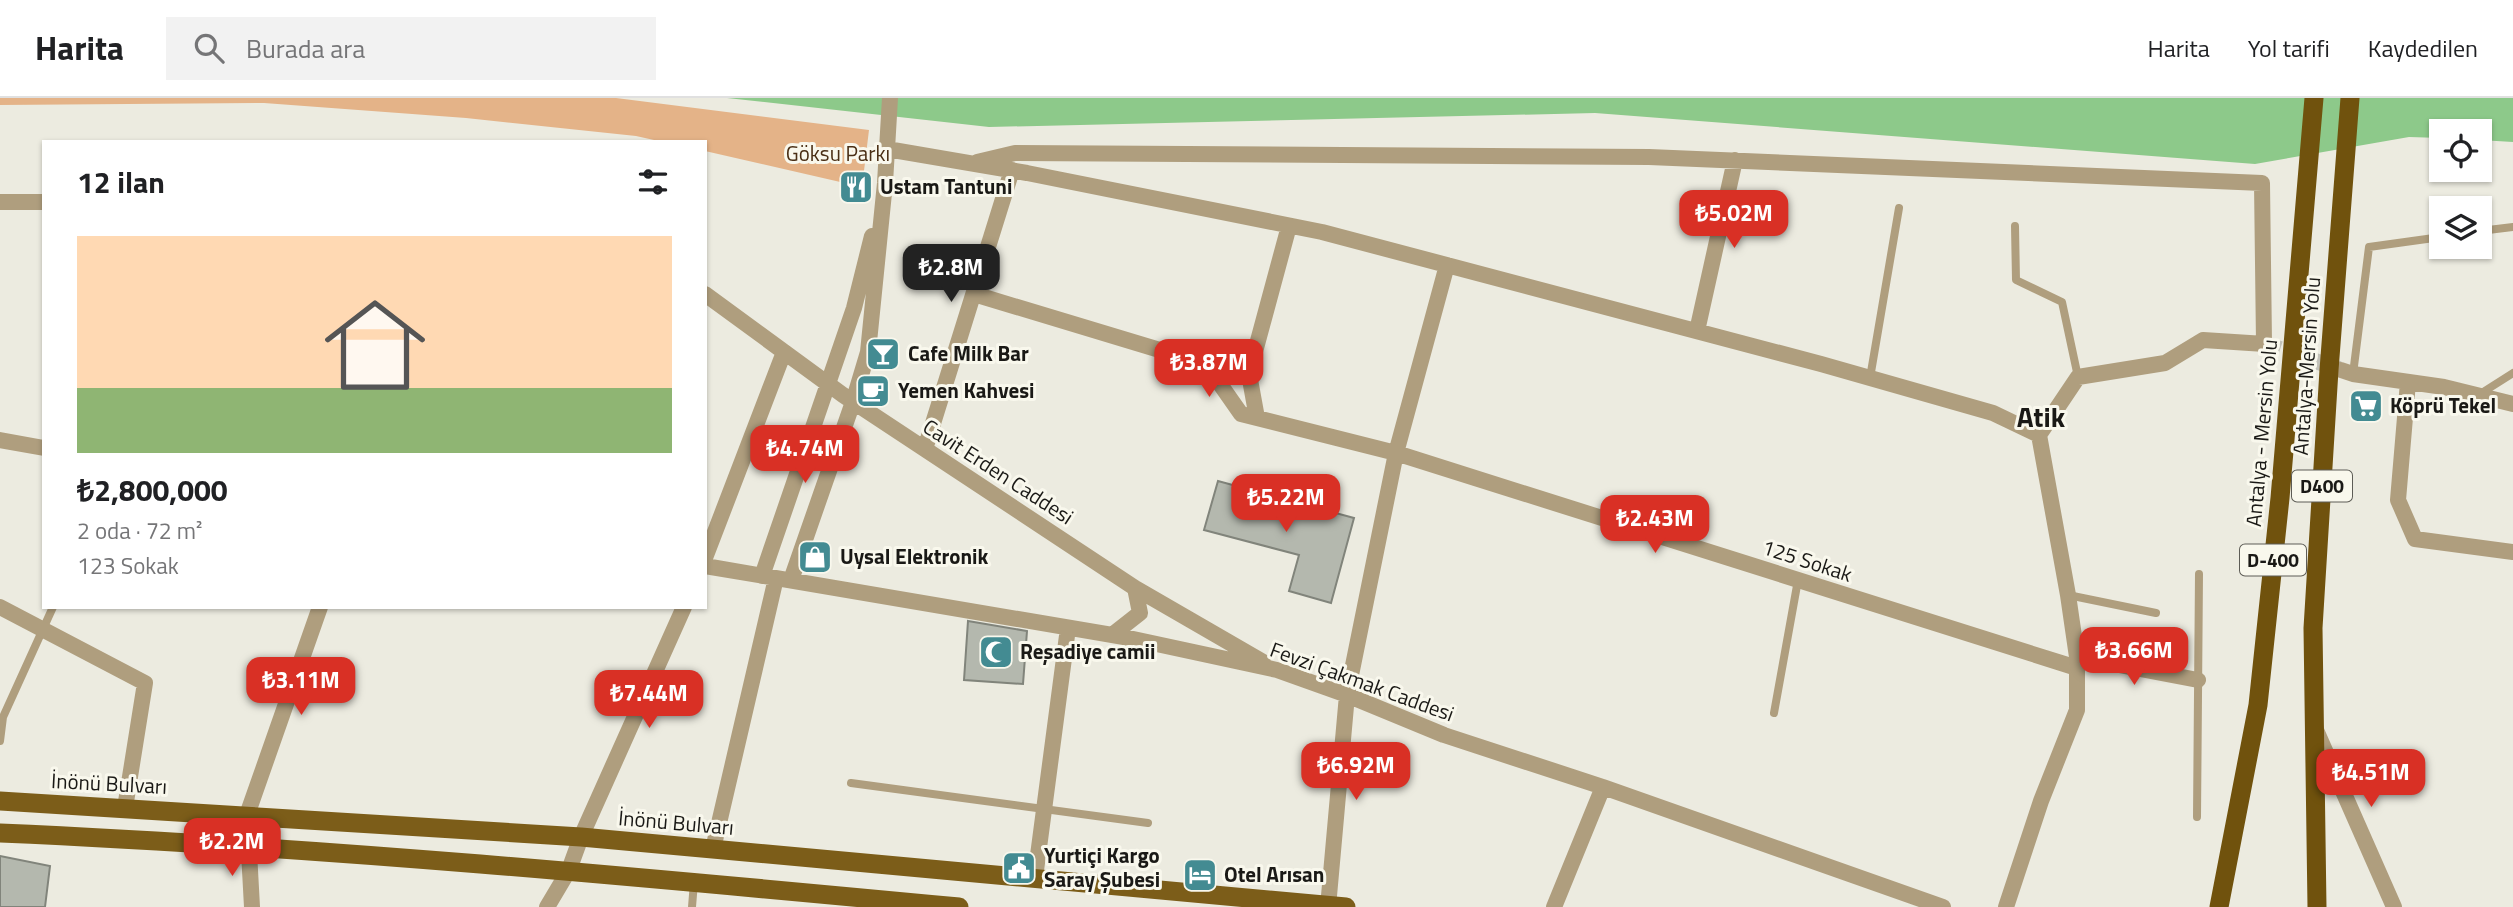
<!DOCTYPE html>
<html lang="tr">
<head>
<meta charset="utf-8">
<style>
  body { margin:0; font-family:"Titillium Web",sans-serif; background:#f2f2f2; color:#202124; height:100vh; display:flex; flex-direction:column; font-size:26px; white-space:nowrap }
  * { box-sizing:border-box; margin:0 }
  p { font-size:23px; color:#757577 }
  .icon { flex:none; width:38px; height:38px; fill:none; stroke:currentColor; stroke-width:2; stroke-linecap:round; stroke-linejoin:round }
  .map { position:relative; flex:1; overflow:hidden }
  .sheet { position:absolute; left:42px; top:42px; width:665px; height:469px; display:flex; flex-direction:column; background:#fff; border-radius:0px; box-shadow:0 2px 5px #0004 }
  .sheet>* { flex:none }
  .buttons { position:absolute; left:2429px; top:21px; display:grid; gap:14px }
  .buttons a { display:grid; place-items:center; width:63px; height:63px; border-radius:0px; background:#fff; box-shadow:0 2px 5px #0004; font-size:35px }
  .price { position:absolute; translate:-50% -60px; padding:0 16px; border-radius:14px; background:#d93025; color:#fff; font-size:23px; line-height:46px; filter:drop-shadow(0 2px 4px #0008) }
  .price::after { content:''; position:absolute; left:50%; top:42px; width:21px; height:16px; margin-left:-10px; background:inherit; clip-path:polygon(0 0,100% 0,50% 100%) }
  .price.selected { background:#222; color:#fff }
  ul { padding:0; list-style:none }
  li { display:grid; align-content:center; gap:14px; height:371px; padding:0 35px }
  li+li { border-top:2px solid #e0e0e0 }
  li span { display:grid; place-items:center; height:217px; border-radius:0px; color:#555 }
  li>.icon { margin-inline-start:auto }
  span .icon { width:126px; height:126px; fill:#fffc; stroke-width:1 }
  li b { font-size:30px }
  h2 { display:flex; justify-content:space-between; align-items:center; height:84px; padding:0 35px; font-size:30px }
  header { display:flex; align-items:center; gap:42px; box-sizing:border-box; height:98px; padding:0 35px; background:#fff; border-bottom:2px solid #e0e0e0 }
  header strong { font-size:33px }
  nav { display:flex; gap:38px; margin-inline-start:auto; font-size:24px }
  .search { width:490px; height:63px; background:#f2f2f2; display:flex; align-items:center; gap:18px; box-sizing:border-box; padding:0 24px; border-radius:0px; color:#757577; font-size:26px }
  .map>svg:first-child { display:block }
  .green { fill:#e4b388 }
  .water { fill:#8dc98a }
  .building { fill:#b4b8ae; stroke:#81847b; stroke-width:2 }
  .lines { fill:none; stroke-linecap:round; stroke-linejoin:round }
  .minor-tunnel { stroke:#c2c1b8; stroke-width:16; stroke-dasharray:16 8; stroke-linecap:butt }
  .service { stroke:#af9e7e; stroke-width:8 }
  .minor { stroke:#af9e7e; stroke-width:16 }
  .primary { stroke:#7c5d19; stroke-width:19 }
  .trunk { stroke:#70520d; stroke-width:19 }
  .labels { text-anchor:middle; stroke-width:6; stroke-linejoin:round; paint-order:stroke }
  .shield { fill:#f9f8ed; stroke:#5d5c56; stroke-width:2 }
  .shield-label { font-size:19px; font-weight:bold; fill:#1a1916 }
  .park-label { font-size:21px; fill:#4a2f15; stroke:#f9f8ed }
  .poi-label { font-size:21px; font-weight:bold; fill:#1a1916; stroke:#f9f8ed; text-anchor:start }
  .street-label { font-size:21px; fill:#1a1916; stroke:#f9f8ed }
  .district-label { font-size:28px; font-weight:bold; fill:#1a1916; stroke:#f9f8ed }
</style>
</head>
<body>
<header>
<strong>Harita</strong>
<div class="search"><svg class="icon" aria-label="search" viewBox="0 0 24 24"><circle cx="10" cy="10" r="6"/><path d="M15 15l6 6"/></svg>Burada ara</div>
<nav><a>Harita</a><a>Yol tarifi</a><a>Kaydedilen</a></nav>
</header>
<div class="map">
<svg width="2513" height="809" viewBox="0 0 2513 809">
  <rect width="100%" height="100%" fill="#ecebe0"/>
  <path class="green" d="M0,0H616L869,32L862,89L705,53V44H663L636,38L466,20L264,5L0,7Z"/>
  <path class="water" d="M727,0H2513V44L2480,42V33H2441V40L2409,39L2255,66L1595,15L989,29Z"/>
  <path class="building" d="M1218,383L1354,420L1331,505L1289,493L1299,457L1204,432Z
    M968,523L1027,533L1023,586L964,582Z
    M0,758L50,768L45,809H0Z"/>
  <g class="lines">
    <path class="minor-tunnel" d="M2265,246L2339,271"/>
    <path class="service" d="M2015,128L2016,182L2062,204L2078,279
      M2480,133L2513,129
      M2353,276L2369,149L2441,139
      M1870,280L1899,110
      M2480,296L2513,275
      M746,353L798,371
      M2068,497L2156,515
      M1774,615L1798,482
      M0,643L3,619L53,509
      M851,685L1148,725
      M2197,719L2199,476
      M692,809L694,784"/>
    <path class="minor" d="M887,51L1027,75L1322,134L1821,266L1993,315L2039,337L2068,497L2077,559V612L2041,703L2006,809
      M977,64L1015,55L1649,59L2262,85L2264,245
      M0,104H44
      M705,196L843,297L1135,490L1263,564
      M974,196L1206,266L1249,276
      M1697,233L1735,62
      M1206,266L1241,316L1396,355L2077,570
      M2341,272L2353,276L2444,289L2513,306
      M2408,284L2398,402L2415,441L2513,454
      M1257,320L1249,276L1289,128
      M2039,337L2078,279L2165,265L2203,242L2265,246
      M0,342L44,350
      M925,351L1012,72
      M705,460L784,254
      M705,468L1124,539L1277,572L1347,597L1444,637L1603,689L1943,809
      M762,478L854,210L872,138
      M791,482L853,304L868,254L885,85L890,0
      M0,509L145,585L125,710
      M1112,537L1140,515L1135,490
      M2077,559L2198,582
      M2316,632L2394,809
      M713,751L776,480
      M1035,780L1068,530
      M252,809L247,717L320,509
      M547,809L569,772L581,739L684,509
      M1328,809L1347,597L1396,355L1447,167
      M1554,809L1603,689"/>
    <path class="primary" d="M0,703L581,739L1346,809
      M0,735C321,749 640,779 959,809"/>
    <path class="trunk" d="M2219,809L2258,607L2280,400L2314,0
      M2317,809L2313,530L2329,272L2350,0"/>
  </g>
  <defs>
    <g id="restaurant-square" transform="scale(1.75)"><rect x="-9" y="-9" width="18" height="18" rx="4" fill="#438b92" stroke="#f9f8ed"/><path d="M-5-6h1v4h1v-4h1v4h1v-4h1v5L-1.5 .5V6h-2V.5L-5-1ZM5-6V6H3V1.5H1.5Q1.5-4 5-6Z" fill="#fff"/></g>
    <g id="bar-square" transform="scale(1.75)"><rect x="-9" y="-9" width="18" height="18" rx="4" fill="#438b92" stroke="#f9f8ed"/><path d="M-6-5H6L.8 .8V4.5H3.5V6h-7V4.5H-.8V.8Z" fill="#fff"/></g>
    <g id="cafe-square" transform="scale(1.75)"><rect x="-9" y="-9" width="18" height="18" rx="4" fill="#438b92" stroke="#f9f8ed"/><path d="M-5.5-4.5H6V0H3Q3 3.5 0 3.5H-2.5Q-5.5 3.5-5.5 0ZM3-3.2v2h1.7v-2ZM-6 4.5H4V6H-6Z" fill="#fff"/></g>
    <g id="supermarket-square" transform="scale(1.75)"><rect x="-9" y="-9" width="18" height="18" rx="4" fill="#438b92" stroke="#f9f8ed"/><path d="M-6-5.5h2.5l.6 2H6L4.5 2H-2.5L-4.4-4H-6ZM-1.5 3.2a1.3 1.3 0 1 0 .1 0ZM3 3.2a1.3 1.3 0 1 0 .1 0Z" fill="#fff"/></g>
    <g id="shop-square" transform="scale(1.75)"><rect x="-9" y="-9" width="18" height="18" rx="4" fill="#438b92" stroke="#f9f8ed"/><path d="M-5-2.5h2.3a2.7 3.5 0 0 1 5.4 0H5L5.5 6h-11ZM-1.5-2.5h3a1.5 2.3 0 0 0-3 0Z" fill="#fff"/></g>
    <g id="mosque-square" transform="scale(1.75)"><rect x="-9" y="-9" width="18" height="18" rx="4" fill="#438b92" stroke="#f9f8ed"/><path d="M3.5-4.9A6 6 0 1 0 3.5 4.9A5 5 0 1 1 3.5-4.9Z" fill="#fff"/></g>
    <g id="civic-square" transform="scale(1.75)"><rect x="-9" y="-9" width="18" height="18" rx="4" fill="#438b92" stroke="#f9f8ed"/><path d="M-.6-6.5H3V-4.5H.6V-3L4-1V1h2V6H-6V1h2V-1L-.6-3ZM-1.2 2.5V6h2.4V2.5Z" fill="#fff"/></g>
    <g id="hotel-square" transform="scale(1.75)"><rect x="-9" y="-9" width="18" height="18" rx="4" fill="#438b92" stroke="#f9f8ed"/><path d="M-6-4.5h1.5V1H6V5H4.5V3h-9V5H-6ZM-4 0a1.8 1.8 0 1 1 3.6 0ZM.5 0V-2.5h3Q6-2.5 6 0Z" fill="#fff"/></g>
  </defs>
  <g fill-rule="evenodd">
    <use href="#restaurant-square" x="856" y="89"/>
    <use href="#bar-square" x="883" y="256"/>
    <use href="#cafe-square" x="873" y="293"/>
    <use href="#supermarket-square" x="2366" y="308"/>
    <use href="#shop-square" x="815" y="459"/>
    <use href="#mosque-square" x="996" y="554"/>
    <use href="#civic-square" x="1019" y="770"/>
    <use href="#hotel-square" x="1200" y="777"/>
  </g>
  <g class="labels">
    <g class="shield">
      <rect x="2292" y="372.5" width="60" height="31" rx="5"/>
      <rect x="2240" y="446.5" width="66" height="31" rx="5"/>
    </g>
    <g class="shield-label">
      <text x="2322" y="395">D400</text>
      <text x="2273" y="469">D-400</text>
    </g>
    <g class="park-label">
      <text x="838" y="63">Göksu Parkı</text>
    </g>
    <g class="poi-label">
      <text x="880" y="96">Ustam Tantuni</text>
      <text x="908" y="263">Cafe Milk Bar</text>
      <text x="898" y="300">Yemen Kahvesi</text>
      <text x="2390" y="315">Köprü Tekel</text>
      <text x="840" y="466">Uysal Elektronik</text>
      <text x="1020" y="561">Reşadiye camii</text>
      <text x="1044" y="765">Yurtiçi Kargo<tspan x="1044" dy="24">Saray Şubesi</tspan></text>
      <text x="1224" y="784">Otel Arısan</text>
    </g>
    <g class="street-label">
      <text transform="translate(2307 268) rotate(-86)" y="7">Antalya-Mersin Yolu</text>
      <text transform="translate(2262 335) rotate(-85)" y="7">Antalya - Mersin Yolu</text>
      <text transform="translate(998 374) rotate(33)" y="7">Cavit Erden Caddesi</text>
      <text transform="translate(1807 463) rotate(18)" y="7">125 Sokak</text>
      <text transform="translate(1362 584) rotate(20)" y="7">Fevzi Çakmak Caddesi</text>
      <text transform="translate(109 686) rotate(3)" y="7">İnönü Bulvarı</text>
      <text transform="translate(676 725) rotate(5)" y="7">İnönü Bulvarı</text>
    </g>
    <g class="district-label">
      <text x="2041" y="329">Atik</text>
    </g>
  </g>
</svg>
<div class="buttons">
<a><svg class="icon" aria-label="locate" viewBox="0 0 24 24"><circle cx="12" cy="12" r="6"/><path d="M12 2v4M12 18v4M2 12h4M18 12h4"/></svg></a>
<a><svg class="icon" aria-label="layers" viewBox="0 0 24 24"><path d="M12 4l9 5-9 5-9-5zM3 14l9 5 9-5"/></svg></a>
</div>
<b class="price" style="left:1734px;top:152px">₺5.02M</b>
<b class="price selected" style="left:951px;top:206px">₺2.8M</b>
<b class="price" style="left:1209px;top:301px">₺3.87M</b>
<b class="price" style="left:805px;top:387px">₺4.74M</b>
<b class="price" style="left:1286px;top:436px">₺5.22M</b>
<b class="price" style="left:1655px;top:457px">₺2.43M</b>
<b class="price" style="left:2134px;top:589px">₺3.66M</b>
<b class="price" style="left:301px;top:619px">₺3.11M</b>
<b class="price" style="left:649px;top:632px">₺7.44M</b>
<b class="price" style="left:1356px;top:704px">₺6.92M</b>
<b class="price" style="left:2371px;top:711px">₺4.51M</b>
<b class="price" style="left:232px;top:780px">₺2.2M</b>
<section class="sheet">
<h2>12 ilan<svg class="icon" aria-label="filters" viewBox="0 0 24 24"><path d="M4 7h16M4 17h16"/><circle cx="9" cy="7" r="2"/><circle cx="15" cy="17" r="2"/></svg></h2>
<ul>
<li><span style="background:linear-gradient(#ffd9b3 70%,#8fb573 0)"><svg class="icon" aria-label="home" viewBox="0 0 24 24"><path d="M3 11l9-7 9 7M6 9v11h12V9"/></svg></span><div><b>₺2,800,000</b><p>2 oda · 72 m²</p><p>123 Sokak</p></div></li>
</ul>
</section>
</div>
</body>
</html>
